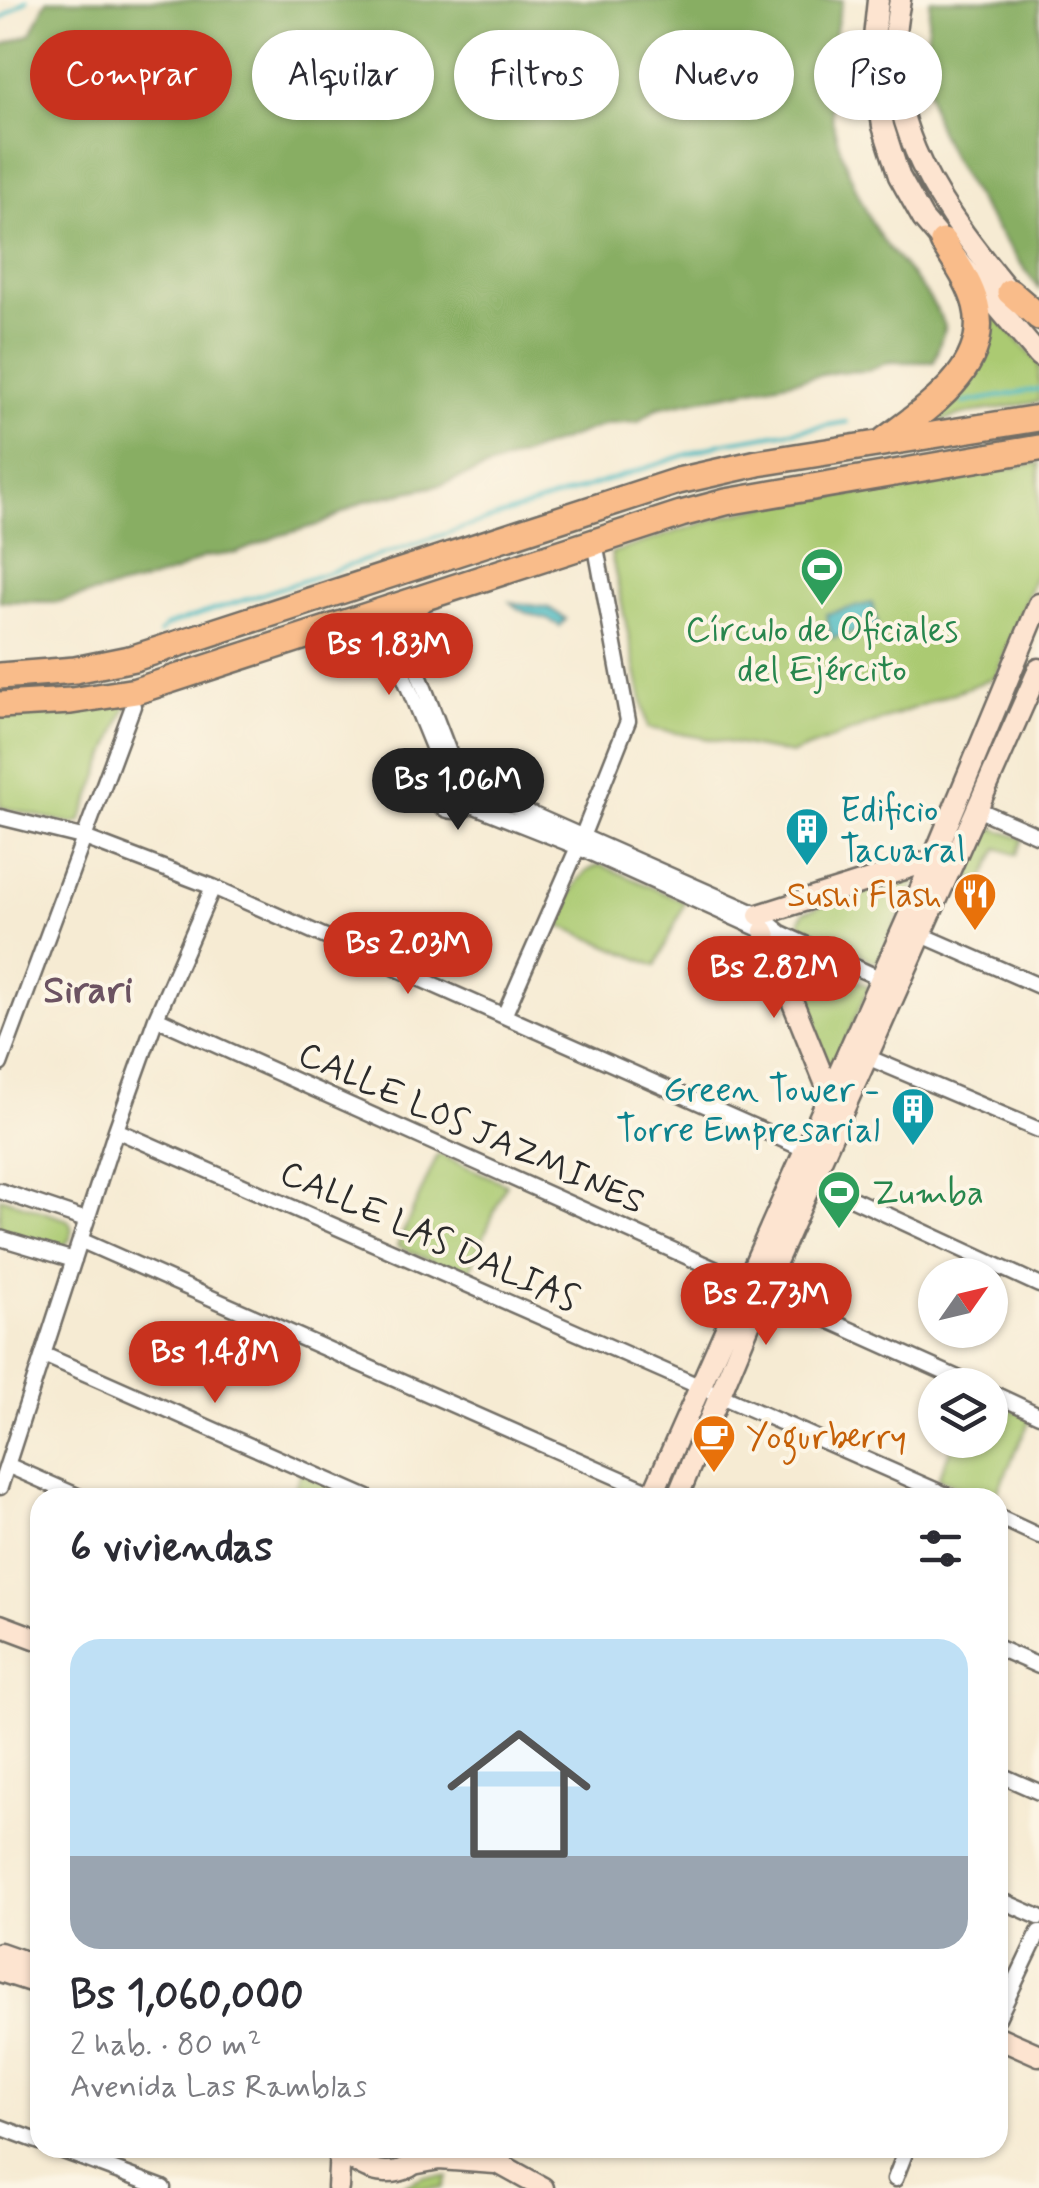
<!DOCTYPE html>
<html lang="es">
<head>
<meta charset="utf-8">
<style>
  body { margin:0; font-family:Mynerve,sans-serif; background:#f7f7f7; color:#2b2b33; height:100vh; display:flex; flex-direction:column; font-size:38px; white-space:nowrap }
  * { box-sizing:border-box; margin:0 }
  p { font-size:32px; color:#7c7c81 }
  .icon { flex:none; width:55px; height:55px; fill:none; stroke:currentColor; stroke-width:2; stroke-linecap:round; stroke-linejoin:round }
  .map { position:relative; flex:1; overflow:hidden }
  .side { position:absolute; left:30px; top:1488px; width:978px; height:670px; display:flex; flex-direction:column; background:#fff; border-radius:30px; box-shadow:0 2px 8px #0004 }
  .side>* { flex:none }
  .guide { position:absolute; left:30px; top:30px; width:980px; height:90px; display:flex; gap:20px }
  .needle { width:65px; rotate:56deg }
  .tools { position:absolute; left:918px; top:1258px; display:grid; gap:20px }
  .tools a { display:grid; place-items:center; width:90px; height:90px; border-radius:50%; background:#fff; box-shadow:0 2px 8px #0004; font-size:50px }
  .price { position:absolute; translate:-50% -85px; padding:0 22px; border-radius:35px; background:#c8321e; color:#fff; font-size:32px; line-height:65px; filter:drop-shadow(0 2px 5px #0008) }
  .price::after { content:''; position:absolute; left:50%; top:60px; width:30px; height:22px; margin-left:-15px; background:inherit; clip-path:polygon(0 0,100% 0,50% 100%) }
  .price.selected { background:#222; color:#fff }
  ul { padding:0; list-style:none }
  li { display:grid; align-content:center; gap:20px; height:530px; padding:0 40px }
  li+li { border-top:2px solid #e1e1e2 }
  li span { display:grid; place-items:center; height:310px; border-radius:30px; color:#555 }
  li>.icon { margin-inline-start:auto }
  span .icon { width:180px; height:180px; fill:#fffc; stroke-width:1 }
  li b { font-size:42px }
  h2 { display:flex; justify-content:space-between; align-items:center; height:120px; padding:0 40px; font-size:42px }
  .chip { padding:0 35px; border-radius:45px; background:#fff; box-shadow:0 2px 8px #0004; font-size:35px; line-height:90px }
  .chip.selected { background:#c8321e; color:#fff }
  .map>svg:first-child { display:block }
  .green { fill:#abca72; stroke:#6b7a4e; stroke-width:2.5 }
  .forest { fill:#88ae64; stroke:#5a6c48; stroke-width:2.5 }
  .water { fill:#4bbac1; stroke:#3b7276; stroke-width:2.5 }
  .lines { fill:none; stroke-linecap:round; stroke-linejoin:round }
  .stream { stroke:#4bbac1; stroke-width:4 }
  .street-casing { stroke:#726e66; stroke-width:19 }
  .secondary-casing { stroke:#726e66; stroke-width:25 }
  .highway-casing { stroke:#726e66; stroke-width:30 }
  .street { stroke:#fff; stroke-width:14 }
  .secondary { stroke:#fde4d0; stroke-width:20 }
  .highway { stroke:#f9bc8a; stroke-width:25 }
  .labels { text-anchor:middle; stroke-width:8; stroke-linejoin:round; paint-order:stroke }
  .leisure-label { font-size:35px; fill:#27864d; stroke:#fcf5e5 }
  .culture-label { font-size:35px; fill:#0d838f; stroke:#fcf5e5; text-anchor:start }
  .food-label { font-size:35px; fill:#c56008; stroke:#fcf5e5; text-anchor:end }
  .street-label { font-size:35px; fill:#2b2b2b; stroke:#fcf5e5 }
  .neighbourhood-label { font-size:38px; font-weight:bold; fill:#6c5362; stroke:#fcf5e5 }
</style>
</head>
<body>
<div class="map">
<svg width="1039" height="2188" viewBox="0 0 1039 2188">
  <rect width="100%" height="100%" fill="#fcf5e5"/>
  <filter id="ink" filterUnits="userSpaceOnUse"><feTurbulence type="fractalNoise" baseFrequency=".01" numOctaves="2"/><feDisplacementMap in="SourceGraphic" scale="20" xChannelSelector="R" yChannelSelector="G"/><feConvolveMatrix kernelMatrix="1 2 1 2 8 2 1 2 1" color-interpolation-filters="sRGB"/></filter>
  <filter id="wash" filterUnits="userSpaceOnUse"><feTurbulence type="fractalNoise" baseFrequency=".0048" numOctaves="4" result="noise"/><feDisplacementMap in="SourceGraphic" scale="40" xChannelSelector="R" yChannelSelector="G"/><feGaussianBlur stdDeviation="2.25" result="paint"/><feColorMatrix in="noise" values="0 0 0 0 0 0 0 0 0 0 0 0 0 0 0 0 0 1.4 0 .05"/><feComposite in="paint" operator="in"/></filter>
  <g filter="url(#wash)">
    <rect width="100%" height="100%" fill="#f6ebd3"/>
    <path class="green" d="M983,302L1039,363V402L970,413L914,428L971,380Z
      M1039,463V566L996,677L792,754L648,728L611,553L725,516L781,503L923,484Z
      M128,701L81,821L73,824L0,807V713Z
      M442 787a14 14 0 1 1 28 0a14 14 0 1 1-28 0Z
      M993,828L1023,839L1017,855L998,848L982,883L968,877L987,832Z
      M601,865L685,902L656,966L559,925C569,901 574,871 601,865Z
      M920,871L878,963L801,926L800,919L804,912Z
      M789,948L869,986L831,1075L779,953Z
      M438,1154L506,1184L467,1277L397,1246Z
      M0,1197L68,1220L72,1229L70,1239L61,1249L0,1231Z
      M990,1399L1031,1418L995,1497H981L938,1478L955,1440H990Z
      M301,1472L358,1498H291Z
      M358,2148H413C395,2160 377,2161 358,2148Z
      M424,2176L448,2177L442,2188H399Z"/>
    <path class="forest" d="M47,0H843C833,32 830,74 831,108C832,139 867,220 886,245C908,273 931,294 945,326L934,362H889L866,371L837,372L657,408L638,422L607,424L441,485L365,501L321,524L278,536L237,553L204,557L175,572L139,583L57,602L0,601V46L31,34Z
      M930,0H1039V289C1005,241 941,158 930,101C924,69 927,33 930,0Z"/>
    <path class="water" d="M510,602L549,608L566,619L560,626C543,615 523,616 510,602Z
      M872,603L878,626L832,638L826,614Z"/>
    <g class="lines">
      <path class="stream" d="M0,20L27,0
        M963,403L1039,389
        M159,634L166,626L189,618L722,443L847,422"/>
    </g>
  </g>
  <g filter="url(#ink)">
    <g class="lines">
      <g class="street-casing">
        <path id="street" d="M378,613L441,767
          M401,628L453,763
          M431 787a24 24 0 1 1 48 0a24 24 0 1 1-48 0Z
          M480,788L493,797L759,915L781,933
          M472,805L578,847L764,931L781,933L879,978
          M977,809L1039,836
          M0,817L82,837L213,887L811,1152
          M922,935L1039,986
          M504,1016L578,847L628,721L595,542
          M156,1018L973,1385
          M867,1057L1039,1130
          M0,1064L133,706
          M116,1130L953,1498
          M812,1180L1039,1285
          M0,1191L86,1220
          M0,1238L74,1260
          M80,1240L664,1498
          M44,1355L368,1498
          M990,1392L1039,1415
          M7,1465L82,1498
          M0,1487L116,1130L156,1018L213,887
          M998,1517L1039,1536
          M998,1648L1039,1666
          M998,1774L1039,1792
          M998,1899L1039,1917
          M998,2018L1039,1932
          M0,2127L40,2142
          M55,2148L163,2188
          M895,2179L907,2148"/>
      </g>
      <g class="secondary-casing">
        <path id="secondary" d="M878,0L872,57L883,126L899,176L923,219L1039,356
          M900,0C874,124 944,213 1018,302
          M759,915L933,860
          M764,931L829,1092
          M651,1498L921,888L1039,604
          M677,1498L763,1291L1039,669
          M0,1625L40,1640
          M0,1953L40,1967
          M0,1971L40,1984
          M998,2037L1039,2055
          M341,2148C364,2177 407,2183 429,2148
          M487,2157L543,2188
          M413,2164L439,2159L495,2163
          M338,2188L340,2148"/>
      </g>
      <g class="highway-casing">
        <path id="highway" d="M1010,292L1039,317
          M885,440C927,408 992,368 976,305C970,282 955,262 943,242
          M403,633L410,610L422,599
          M0,676L75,670L134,658L678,481L758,463L1039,418
          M0,705L71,701L136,691L681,514L726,502L1039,448"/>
      </g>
      <use href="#street" class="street"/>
      <use href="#secondary" class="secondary"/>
      <use href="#highway" class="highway"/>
    </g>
  </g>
  <defs>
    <g id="stadium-pin" transform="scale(2.25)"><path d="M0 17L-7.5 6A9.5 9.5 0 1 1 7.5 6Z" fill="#2e9e5b" stroke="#fcf5e5"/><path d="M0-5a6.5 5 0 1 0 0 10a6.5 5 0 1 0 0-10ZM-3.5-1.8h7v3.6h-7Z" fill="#fff"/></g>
    <g id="building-pin" transform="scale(2.25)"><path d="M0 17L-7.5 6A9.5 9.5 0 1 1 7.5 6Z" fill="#0f9aa8" stroke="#fcf5e5"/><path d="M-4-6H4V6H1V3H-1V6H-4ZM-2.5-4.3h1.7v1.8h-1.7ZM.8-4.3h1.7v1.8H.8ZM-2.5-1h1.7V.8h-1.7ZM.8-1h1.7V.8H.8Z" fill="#fff"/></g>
    <g id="restaurant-pin" transform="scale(2.25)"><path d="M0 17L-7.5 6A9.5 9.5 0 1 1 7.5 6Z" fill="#e8710a" stroke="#fcf5e5"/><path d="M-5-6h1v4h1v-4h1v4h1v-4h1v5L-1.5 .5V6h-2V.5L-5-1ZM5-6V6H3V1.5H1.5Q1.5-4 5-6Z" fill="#fff"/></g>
    <g id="cafe-pin" transform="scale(2.25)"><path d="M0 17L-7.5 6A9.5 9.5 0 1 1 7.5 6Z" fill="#e8710a" stroke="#fcf5e5"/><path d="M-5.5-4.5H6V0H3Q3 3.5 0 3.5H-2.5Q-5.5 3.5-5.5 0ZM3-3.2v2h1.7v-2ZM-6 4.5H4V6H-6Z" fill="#fff"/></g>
  </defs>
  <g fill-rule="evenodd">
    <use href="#stadium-pin" x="822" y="569"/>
    <use href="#building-pin" x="807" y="829"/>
    <use href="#restaurant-pin" x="975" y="894"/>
    <use href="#building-pin" x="913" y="1109"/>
    <use href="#stadium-pin" x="839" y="1192"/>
    <use href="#cafe-pin" x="714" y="1436"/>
  </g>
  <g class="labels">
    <g class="leisure-label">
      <text x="822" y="641">Círculo de Oficiales<tspan x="822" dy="40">del Ejército</tspan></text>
      <text x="872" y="1204" text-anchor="start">Zumba</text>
    </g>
    <g class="culture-label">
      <text x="840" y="821">Edificio<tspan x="840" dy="40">Tacuaral</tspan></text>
      <text x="880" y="1101" text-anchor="end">Green Tower -<tspan x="880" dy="40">Torre Empresarial</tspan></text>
    </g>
    <g class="food-label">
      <text x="942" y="906">Sushi Flash</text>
      <text x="746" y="1448" text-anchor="start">Yogurberry</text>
    </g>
    <g class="street-label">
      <text transform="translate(472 1127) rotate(24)" y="12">CALLE LOS JAZMINES</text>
      <text transform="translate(430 1235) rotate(24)" y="12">CALLE LAS DALIAS</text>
    </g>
    <g class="neighbourhood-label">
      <text x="88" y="1002">Sirari</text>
    </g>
  </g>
</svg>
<div class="tools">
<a><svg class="needle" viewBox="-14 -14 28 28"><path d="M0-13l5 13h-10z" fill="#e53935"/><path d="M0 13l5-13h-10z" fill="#7c7c81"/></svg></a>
<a><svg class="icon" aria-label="layers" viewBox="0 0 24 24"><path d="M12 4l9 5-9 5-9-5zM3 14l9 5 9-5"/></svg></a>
</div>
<b class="price" style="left:389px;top:698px">Bs 1.83M</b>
<b class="price selected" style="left:458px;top:833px">Bs 1.06M</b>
<b class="price" style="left:408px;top:997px">Bs 2.03M</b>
<b class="price" style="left:774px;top:1021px">Bs 2.82M</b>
<b class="price" style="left:766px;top:1348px">Bs 2.73M</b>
<b class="price" style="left:215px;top:1406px">Bs 1.48M</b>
<div class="guide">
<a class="chip selected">Comprar</a>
<a class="chip">Alquilar</a>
<a class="chip">Filtros</a>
<a class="chip">Nuevo</a>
<a class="chip">Piso</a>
</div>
<section class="side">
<h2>6 viviendas<svg class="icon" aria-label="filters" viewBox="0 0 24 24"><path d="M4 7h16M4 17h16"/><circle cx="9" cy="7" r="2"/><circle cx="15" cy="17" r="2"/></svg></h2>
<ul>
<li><span style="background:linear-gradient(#bfe0f5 70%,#9aa5b1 0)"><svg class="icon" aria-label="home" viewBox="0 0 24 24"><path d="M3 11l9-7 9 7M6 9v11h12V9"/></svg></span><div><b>Bs 1,060,000</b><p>2 hab. · 80 m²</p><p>Avenida Las Ramblas</p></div></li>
</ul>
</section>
</div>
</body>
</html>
